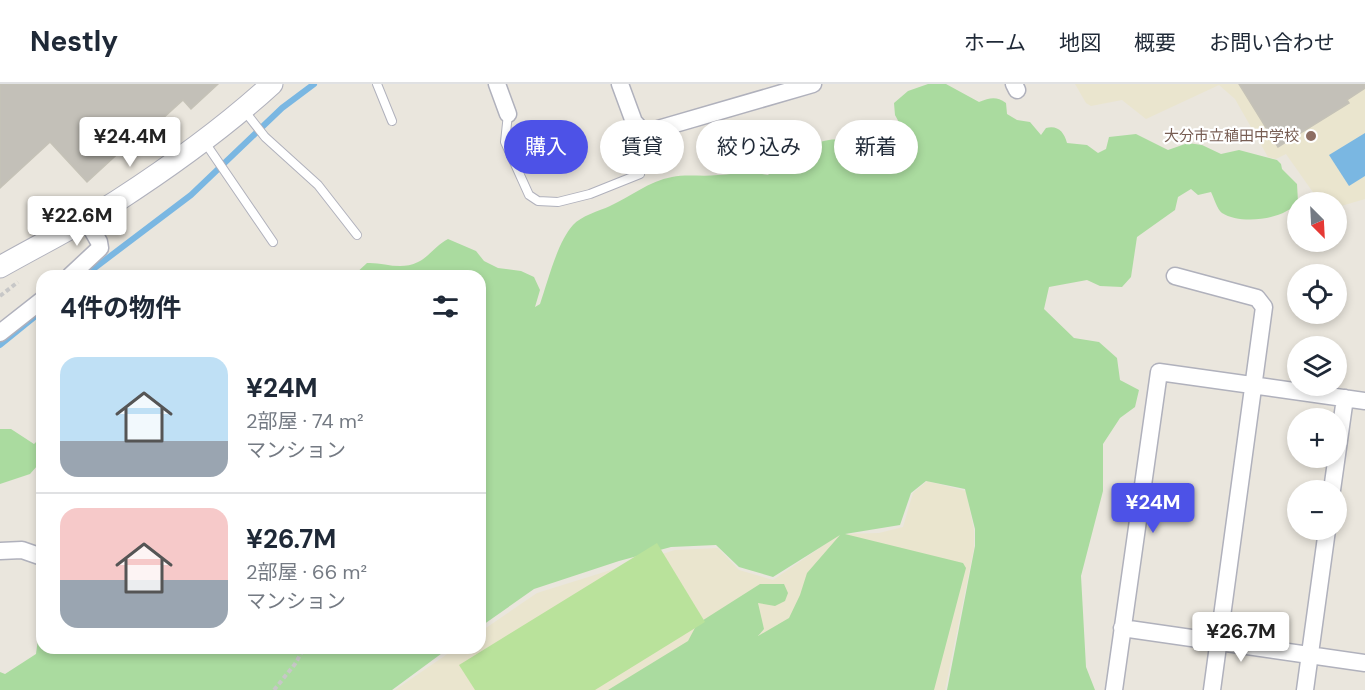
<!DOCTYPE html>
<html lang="ja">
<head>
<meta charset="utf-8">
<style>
  body { margin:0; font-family:"DM Sans","Noto Sans JP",sans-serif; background:#f2f2f3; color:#1f2937; height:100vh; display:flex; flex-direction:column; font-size:22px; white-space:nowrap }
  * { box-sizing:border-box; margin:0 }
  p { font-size:20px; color:#747a83 }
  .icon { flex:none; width:33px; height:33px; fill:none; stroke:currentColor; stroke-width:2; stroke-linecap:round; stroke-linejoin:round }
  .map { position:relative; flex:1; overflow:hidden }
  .sheet { position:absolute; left:36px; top:186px; width:450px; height:384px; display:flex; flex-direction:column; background:#fff; border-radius:18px; box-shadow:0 3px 9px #0003 }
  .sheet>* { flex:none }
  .top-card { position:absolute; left:504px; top:36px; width:570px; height:54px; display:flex; gap:12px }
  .needle { width:39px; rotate:156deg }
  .fabs { position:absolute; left:1287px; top:108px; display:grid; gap:12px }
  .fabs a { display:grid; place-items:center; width:60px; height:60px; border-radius:50%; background:#fff; box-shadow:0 3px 9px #0003; font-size:30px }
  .price { position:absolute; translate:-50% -51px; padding:0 14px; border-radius:6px; background:#fff; color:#222; font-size:20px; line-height:39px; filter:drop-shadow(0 2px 3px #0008) }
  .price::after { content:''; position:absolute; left:50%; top:36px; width:18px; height:14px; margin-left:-9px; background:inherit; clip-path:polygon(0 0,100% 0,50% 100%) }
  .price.active { background:#4d52e7; color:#fff }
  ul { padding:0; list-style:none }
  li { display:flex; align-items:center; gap:18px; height:150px; padding:0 24px }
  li+li { border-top:2px solid #e0e1e3 }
  li span { display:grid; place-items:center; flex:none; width:168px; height:120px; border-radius:18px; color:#555 }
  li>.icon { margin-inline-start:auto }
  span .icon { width:72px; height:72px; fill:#fffc; stroke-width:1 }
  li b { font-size:26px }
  h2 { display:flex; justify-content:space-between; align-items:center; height:72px; padding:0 24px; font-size:26px }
  .pill { padding:0 21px; border-radius:27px; background:#fff; box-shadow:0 3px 9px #0003; font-size:21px; line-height:54px }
  .pill.active { background:#4d52e7; color:#fff }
  header { display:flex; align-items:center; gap:36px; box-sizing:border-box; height:84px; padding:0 30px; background:#fff; border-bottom:2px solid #e0e1e3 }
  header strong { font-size:28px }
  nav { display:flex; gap:33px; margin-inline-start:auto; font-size:21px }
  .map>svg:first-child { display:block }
  .education { fill:#eae5ce }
  .green { fill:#aadb9f }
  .pitch { fill:#b9e29b }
  .water { fill:#7ab7e2 }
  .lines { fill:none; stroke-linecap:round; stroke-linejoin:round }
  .stream { stroke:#7ab7e2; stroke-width:6 }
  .building { fill:#c3c0b8; stroke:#c5c2b7; stroke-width:1.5 }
  .service-casing { stroke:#b0b1bc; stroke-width:10 }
  .minor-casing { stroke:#b0b1bc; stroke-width:19 }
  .tertiary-casing { stroke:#b0b1bc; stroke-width:23 }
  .path { stroke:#c7c7c7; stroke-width:4; stroke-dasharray:4.5 3; stroke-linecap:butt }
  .service { stroke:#fff; stroke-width:8 }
  .minor { stroke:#fff; stroke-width:16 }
  .tertiary { stroke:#fff; stroke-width:21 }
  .education-dot { fill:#8d6e63; stroke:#fff; stroke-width:2 }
  .labels { text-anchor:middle; stroke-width:4.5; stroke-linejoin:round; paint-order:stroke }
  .education-label { font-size:15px; fill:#785e54; stroke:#fff; text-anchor:end }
</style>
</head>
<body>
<header>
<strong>Nestly</strong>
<nav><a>ホーム</a><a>地図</a><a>概要</a><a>お問い合わせ</a></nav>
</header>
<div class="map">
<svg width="1365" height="606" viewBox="0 0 1365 606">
  <rect width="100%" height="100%" fill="#eae6dd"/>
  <path class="education" d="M1075,0H1365V115L1341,122L1336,118L1317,114L1286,70L1276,75L1268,73L1235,15L1219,1L1146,35L1122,16L1091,22L1086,19Z
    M927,397L966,407L974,446V464L945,606H395L456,564H480V548L537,509L675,466L718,464L739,486L773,496L840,450L879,449L903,443L913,409Z"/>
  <path class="green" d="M928,0H946L979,18C990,14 996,12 1006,19L1007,30L1017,36L1030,38L1041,51L1046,44C1058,41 1064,48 1067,59L1087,61L1098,69L1106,65L1109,53L1136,50L1168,66L1188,59L1202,61L1221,70L1239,66L1277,76L1281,80L1282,85L1297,100L1298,118C1284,136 1241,141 1222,129C1217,125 1214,114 1211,108L1198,111L1191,105L1178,113L1175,126L1137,153L1131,193L1122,203L1100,202L1087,196L1049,203L1044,225L1074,254L1099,258L1117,274L1120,296L1139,306L1135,323L1120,334L1103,360V407L1081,492L1086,583L1095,606H947L975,462V445L965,405L926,397L911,409L900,441L845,450L963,479L966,484L934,606H608L688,557L697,540L760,500H784L788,509L785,517L775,522L758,519L764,545L758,552L789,534L800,511L807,489L840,451L773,493L739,483L716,461L671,463L619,477L534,505L480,543V192H353L367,179C384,178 400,187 418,178C429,173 436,161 448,155L476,167L484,177L498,184L521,187L534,193L540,206L535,223L540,220C548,197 557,159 573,141C581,132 599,127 610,122C630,113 649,97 672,93C686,90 703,93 718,91C737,90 748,87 768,91C782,76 808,59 829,56C840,54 851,59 862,57C875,55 889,48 901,42L895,31L894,19L908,7Z
    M0,345H11L34,360L42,352V382L38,381L30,390L0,400Z
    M42,524V564H449L392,606H0V588L5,590L36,570Z"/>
  <path class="pitch" d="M657,459L705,538L595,606H475L459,581Z"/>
  <path class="water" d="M1365,49V92L1349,102L1329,71Z"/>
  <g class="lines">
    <path class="stream" d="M84,192L191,111L282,24L314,0
      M0,261L42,227"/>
  </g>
  <path class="building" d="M0,0H218L191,25L183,16L128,66L125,63L87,98L50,58L0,104Z
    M1239,0H1365V4L1347,16L1349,19L1278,63Z"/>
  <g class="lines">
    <g class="service-casing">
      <path id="service" d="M377,0L392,37
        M243,25L265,53L318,101L357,151
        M508,30L505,58L529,111L538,117L558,118L590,110L640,90
        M204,57L273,158"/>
    </g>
    <g class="minor-casing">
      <path id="minor" d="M497,0L508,30
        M620,0L634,38L644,49L813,0
        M1014,0L1017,6
        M70,192L100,164L99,158L86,135
        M1175,192L1257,214L1264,223L1212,606
        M0,249L42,216
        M1332,406L1345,314
        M0,467L22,466L42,473
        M1122,544L1365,579
        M1114,606L1159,288L1365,317
        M1305,606L1327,446"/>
    </g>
    <g class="tertiary-casing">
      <path id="tertiary" d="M0,183C39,161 79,141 117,117C171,82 224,44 272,0"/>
    </g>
    <path class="path" d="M0,212L18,198
      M274,606L295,580L304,564"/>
    <use href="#service" class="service"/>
    <use href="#minor" class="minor"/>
    <use href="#tertiary" class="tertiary"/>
  </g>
  <circle class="education-dot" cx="1311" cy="52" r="6"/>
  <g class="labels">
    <g class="education-label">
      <text x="1299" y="57">大分市立稙田中学校</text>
    </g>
  </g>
</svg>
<div class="fabs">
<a><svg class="needle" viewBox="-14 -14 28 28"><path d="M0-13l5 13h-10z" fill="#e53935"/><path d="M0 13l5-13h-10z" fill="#747a83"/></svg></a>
<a><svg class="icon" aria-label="locate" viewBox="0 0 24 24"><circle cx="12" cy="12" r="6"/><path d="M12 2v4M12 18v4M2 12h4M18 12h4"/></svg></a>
<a><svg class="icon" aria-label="layers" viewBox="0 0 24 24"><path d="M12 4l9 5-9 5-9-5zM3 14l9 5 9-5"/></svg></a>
<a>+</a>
<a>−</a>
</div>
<b class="price" style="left:130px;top:84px">¥24.4M</b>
<b class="price" style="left:77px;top:163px">¥22.6M</b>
<b class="price active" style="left:1153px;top:450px">¥24M</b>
<b class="price" style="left:1241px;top:579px">¥26.7M</b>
<div class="top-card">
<a class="pill active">購入</a>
<a class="pill">賃貸</a>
<a class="pill">絞り込み</a>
<a class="pill">新着</a>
</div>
<section class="sheet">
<h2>4件の物件<svg class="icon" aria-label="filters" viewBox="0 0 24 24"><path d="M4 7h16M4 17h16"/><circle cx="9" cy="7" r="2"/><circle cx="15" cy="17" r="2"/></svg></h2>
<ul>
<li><span style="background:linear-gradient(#bfe0f5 70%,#9aa5b1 0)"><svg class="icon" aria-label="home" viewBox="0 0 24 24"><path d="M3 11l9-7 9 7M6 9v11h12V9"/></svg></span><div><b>¥24M</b><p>2部屋 · 74 m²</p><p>マンション</p></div></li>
<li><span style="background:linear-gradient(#f6c9c9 60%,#9aa5b1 0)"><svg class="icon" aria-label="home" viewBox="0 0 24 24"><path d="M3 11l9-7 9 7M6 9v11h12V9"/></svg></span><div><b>¥26.7M</b><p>2部屋 · 66 m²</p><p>マンション</p></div></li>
</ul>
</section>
</div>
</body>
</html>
